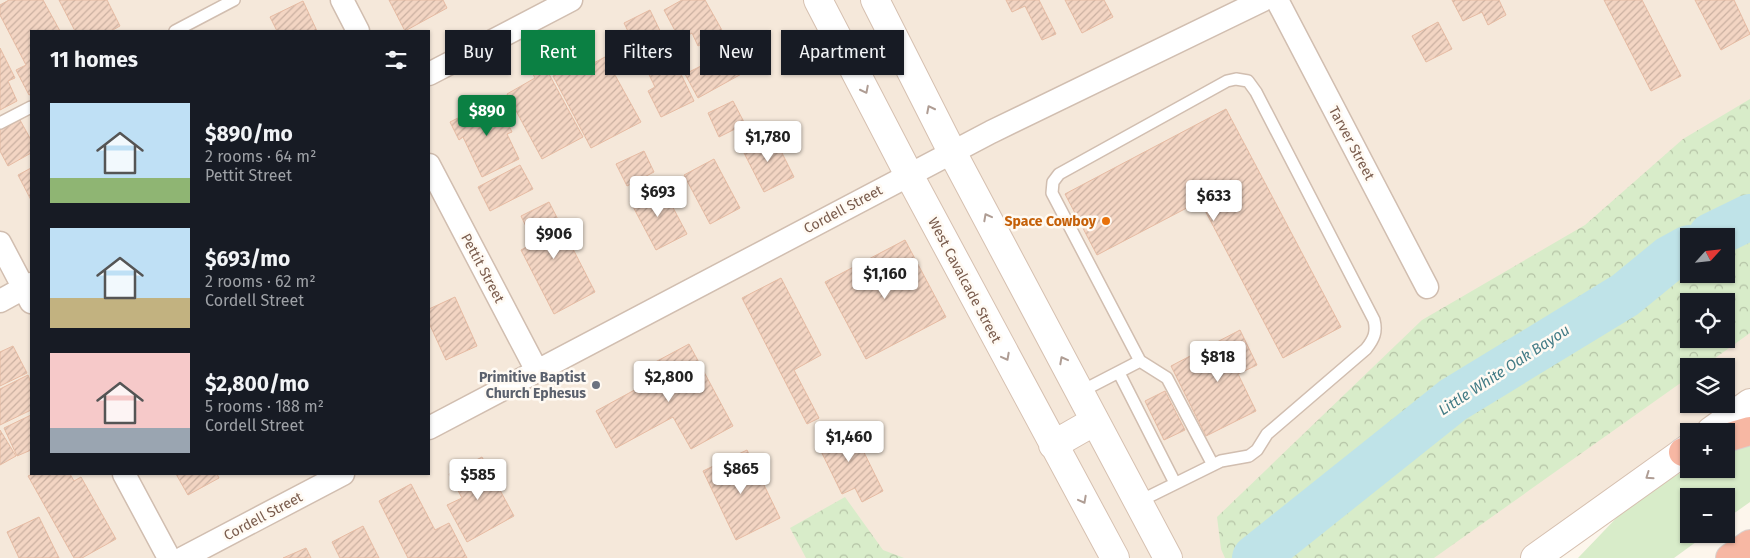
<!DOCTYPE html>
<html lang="en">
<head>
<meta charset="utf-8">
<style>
  body { margin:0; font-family:"Fira Sans",sans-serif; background:#20242c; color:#f1f3f6; height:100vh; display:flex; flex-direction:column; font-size:19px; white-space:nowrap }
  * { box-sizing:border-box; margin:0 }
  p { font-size:16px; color:#9ea1a6 }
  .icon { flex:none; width:28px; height:28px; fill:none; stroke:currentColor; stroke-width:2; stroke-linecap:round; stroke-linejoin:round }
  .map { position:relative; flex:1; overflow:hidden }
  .side { position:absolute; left:30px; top:30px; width:400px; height:445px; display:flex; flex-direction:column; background:#171b24; border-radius:0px; box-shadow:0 1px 4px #0004 }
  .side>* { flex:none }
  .guide { position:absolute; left:445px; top:30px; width:475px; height:45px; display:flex; gap:10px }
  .needle { width:32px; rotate:63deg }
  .buttons { position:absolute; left:1680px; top:228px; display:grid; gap:10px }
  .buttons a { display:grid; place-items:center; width:55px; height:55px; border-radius:0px; background:#171b24; box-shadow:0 1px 4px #0004; font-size:25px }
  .price { position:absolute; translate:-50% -42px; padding:0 11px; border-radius:5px; background:#fff; color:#222; font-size:16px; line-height:32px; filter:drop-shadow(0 1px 2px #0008) }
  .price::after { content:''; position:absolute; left:50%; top:30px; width:15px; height:11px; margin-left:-8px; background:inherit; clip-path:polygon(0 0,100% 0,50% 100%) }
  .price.selected { background:#0b8043; color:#fff }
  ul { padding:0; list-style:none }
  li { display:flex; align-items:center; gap:15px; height:125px; padding:0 20px }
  li span { display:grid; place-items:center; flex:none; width:140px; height:100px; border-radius:0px; color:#555 }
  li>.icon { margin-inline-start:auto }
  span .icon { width:60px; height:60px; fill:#fffc; stroke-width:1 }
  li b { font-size:21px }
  h2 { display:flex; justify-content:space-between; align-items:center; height:60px; padding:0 20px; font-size:21px }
  .chip { padding:0 18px; border-radius:0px; background:#171b24; box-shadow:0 1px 4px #0004; font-size:18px; line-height:45px }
  .chip.selected { background:#0b8043; color:#fff }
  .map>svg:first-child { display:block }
  .residential { fill:#f5e8da; fill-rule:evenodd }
  .green { fill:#d8ecc9 }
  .forest { fill:url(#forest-crowns); fill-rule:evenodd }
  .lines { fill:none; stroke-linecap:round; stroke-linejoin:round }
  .river { stroke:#bfe3e8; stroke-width:46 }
  .building { fill:url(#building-hatch); stroke:#e6bba3 }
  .lane-casing { stroke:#d1beb0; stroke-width:14 }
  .street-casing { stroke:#d1beb0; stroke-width:25 }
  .secondary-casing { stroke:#d6c0b0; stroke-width:30 }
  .highway-casing { stroke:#dad1cd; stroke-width:30 }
  .lane { stroke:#fff; stroke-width:11 }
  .street { stroke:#fff; stroke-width:22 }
  .secondary { stroke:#fff; stroke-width:28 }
  .highway { stroke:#f7b7a3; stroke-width:28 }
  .oneway { stroke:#af9d94 }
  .food-dot { fill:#e8710a; stroke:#fffaf3; stroke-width:2 }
  .worship-dot { fill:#6b7280; stroke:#fffaf3; stroke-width:2 }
  .labels { text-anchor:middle; stroke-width:5; stroke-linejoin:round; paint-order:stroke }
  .street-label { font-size:14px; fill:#7a5c4d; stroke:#fffaf3 }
  .food-label { font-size:14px; font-weight:bold; fill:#c56008; stroke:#fffaf3; text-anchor:end }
  .worship-label { font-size:14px; font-weight:bold; fill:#5b616d; stroke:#fffaf3; text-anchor:end }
  .water-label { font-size:15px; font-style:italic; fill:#437c86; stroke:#fffaf3 }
</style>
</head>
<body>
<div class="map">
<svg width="1750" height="558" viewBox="0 0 1750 558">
  <defs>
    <pattern id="forest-crowns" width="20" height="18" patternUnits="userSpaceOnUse" patternTransform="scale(1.25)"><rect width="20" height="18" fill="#d8ecc9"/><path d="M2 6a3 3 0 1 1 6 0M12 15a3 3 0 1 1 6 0" fill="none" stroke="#b4c2a5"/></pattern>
    <pattern id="building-hatch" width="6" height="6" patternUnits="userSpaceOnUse" patternTransform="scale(1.25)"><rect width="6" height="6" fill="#f3d5c3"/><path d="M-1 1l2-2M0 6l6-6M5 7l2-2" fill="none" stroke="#cab0a1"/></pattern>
  </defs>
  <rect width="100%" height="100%" fill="#fdf6ec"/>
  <path class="residential" d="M0,0H1750V395L1702,431H1689V441L1531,558H0ZM31,31H429V474H31ZM1689,236H1726V274H1689ZM1689,301H1726V339H1689ZM1689,366H1726V404H1689Z"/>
  <path class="green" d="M1750,437V502L1726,519V496H1689V534H1707L1674,558H1578L1625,509L1660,485L1689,468L1726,469V448Z"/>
  <path class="forest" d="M1750,99V333L1704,366H1689V377L1434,558H1225L1221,549L1217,517L1422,320L1585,225L1683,139ZM1689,236H1726V274H1689ZM1689,301H1726V339H1689Z
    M845,497L883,550L904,558H806L790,528Z"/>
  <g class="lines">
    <path class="river" d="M1711,236L1750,217
      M1255,558L1453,400L1625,295L1669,259L1689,248"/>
  </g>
  <path class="building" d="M9,0H43L60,31H31V94L29,95L16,70L26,65L0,15V5Z
    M59,0H107L120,26L111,31H75Z
    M389,0H443L447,8L405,31Z
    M682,0H705L723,32L698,46L692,33L680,40L664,10Z
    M1006,0H1039L1056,34L1042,40L1025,6L1012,12Z
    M1065,0H1104L1113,17L1082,33Z
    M1452,0H1499L1506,15L1488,25L1482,12L1463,21Z
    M1604,0H1642L1681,76L1651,91Z
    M1695,0H1734L1750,34L1721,50Z
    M303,1L317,31H277L270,17Z
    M650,10L694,101L661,117L648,91L655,87L624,23Z
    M1438,22L1452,49L1426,62L1412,36Z
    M729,43L745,72L698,98L685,74L711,61L708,55Z
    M0,48L15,78L8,81L17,101L0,110Z
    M536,50L583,137L542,159L507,94L535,78L524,57Z
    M605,57L641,122L591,148L553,76L586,58L590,65Z
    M496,99L512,132L507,134L519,159L482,177L463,137L459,140L450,122Z
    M733,101L745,124L719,137L708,113Z
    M1226,109L1341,327L1283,358L1200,201L1097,255L1065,194Z
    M20,120L31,140V153L8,166L0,151V130Z
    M772,133L794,177L764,192L742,149Z
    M644,151L654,172L627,186L616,164Z
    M714,159L740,208L710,224L684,175Z
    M520,165L533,189L490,211L478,187Z
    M31,168V200L18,175Z
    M661,185L687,234L656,250L630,201Z
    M549,202L595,292L554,314L521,250L534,243L521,216Z
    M905,240L946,317L866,359L825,282Z
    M781,278L821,355L794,370L819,418L807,424L742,298Z
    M455,297L477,346L446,360L429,323V309Z
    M1240,330L1257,365L1238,374L1256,411L1206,436L1171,366Z
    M689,344L733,426L691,449L673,417L616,448L596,411L653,380L646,367Z
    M13,346L27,373L0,386V352Z
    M28,375L31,383V410L0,425V389Z
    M1165,391L1185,430L1164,440L1145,401Z
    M31,415V450L17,456L4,428Z
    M850,424L883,491L862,502L855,488L842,494L816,441Z
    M0,430L16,456L0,465Z
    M747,450L780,518L736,540L703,471Z
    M482,457L514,516L467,542L447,505L462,498L449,474Z
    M33,474H70L74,481L81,477L116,539L82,558H74L28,476Z
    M176,474H217L219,478L188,495Z
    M411,484L435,530L449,523L467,558H408L379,501Z
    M39,517L59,558H19L7,532Z
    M363,526L379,558H340L332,542Z
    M306,548L311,558H283Z"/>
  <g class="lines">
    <g class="lane-casing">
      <path id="lane" d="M175,31L234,0
        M0,123L31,107
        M1140,361L1167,378L1213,465
        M1119,373L1175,483
        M1080,392L1140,361L1052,193L1053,182L1059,174L1227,81L1236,79L1248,81L1256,92L1374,320C1377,332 1374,339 1366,349L1267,434L1257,450L1249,456L1221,461L1138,502"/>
    </g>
    <g class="street-casing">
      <path id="street" d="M342,0L358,31
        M1277,0L1427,287
        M429,74L571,0
        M429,165L537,371
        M0,243L31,302
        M0,301L31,284
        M429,428L991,132L1263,0
        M124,474L169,558
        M183,558L343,474"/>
    </g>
    <g class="secondary-casing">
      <path id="secondary" d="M818,0L909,175L1115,558
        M875,0L952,152L1168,558
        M1711,431L1750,403
        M1053,445L1095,421
        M1535,558L1689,448"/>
    </g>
    <g class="highway-casing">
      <path id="highway" d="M1726,438L1750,431
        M1683,452L1689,450
        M1730,558L1750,544"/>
    </g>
    <use href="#lane" class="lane"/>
    <use href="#street" class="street"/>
    <use href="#secondary" class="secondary"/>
    <use href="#highway" class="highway"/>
  </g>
  <defs><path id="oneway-chevron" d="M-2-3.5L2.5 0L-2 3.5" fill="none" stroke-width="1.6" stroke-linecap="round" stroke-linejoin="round" transform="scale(1.25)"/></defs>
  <g class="oneway">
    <use href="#oneway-chevron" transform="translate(865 90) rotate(63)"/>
    <use href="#oneway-chevron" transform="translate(930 109) rotate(-117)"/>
    <use href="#oneway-chevron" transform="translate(987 217) rotate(-118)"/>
    <use href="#oneway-chevron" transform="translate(1006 357) rotate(62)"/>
    <use href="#oneway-chevron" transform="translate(1063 360) rotate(-118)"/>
    <use href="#oneway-chevron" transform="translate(1649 476) rotate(145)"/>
    <use href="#oneway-chevron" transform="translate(1083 500) rotate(62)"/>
  </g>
  <circle class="food-dot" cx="1106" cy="221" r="5"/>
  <circle class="worship-dot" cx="596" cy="385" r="5"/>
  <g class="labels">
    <g class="street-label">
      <text transform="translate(1352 143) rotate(62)" y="5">Tarver Street</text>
      <text transform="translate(843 209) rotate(-28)" y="5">Cordell Street</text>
      <text transform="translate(483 268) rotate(62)" y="5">Pettit Street</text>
      <text transform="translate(965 280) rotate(62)" y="5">West Cavalcade Street</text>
      <text transform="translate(263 516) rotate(-28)" y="5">Cordell Street</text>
    </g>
    <g class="food-label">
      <text x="1096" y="226">Space Cowboy</text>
    </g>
    <g class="worship-label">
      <text x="586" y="382">Primitive Baptist<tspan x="586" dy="16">Church Ephesus</tspan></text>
    </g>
    <g class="water-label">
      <text transform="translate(1504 370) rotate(-33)" y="5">Little White Oak Bayou</text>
    </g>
  </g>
</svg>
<div class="buttons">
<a><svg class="needle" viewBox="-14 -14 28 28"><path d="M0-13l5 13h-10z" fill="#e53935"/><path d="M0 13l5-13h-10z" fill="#9ea1a6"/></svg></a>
<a><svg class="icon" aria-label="locate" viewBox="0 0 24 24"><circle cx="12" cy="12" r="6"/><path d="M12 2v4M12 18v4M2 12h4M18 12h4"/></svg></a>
<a><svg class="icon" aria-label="layers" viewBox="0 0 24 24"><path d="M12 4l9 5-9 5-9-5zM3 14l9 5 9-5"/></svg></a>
<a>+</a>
<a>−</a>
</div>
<b class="price selected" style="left:487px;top:137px">$890</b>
<b class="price" style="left:768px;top:163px">$1,780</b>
<b class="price" style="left:658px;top:218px">$693</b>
<b class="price" style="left:1214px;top:222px">$633</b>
<b class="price" style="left:554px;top:260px">$906</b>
<b class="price" style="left:885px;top:300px">$1,160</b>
<b class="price" style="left:1218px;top:383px">$818</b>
<b class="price" style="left:669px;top:403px">$2,800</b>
<b class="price" style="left:849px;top:463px">$1,460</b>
<b class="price" style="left:741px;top:495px">$865</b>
<b class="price" style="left:478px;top:501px">$585</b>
<div class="guide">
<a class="chip">Buy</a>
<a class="chip selected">Rent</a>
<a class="chip">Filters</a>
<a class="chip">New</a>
<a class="chip">Apartment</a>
</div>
<section class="side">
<h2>11 homes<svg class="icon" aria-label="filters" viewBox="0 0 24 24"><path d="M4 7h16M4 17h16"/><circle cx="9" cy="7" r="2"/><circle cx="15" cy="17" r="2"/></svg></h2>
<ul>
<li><span style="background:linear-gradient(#bfe0f5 75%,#8fb573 0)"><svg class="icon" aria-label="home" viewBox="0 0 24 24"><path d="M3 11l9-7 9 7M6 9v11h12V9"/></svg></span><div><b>$890/mo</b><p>2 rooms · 64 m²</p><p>Pettit Street</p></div></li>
<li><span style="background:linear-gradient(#bfe0f5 70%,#c2b280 0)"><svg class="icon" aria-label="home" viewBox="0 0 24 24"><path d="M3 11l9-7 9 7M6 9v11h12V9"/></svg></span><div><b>$693/mo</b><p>2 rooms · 62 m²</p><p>Cordell Street</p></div></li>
<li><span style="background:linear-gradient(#f6c9c9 75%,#9aa5b1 0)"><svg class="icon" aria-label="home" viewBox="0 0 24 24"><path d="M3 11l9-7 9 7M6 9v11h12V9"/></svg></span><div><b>$2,800/mo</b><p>5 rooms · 188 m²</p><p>Cordell Street</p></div></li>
</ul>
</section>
</div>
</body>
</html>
